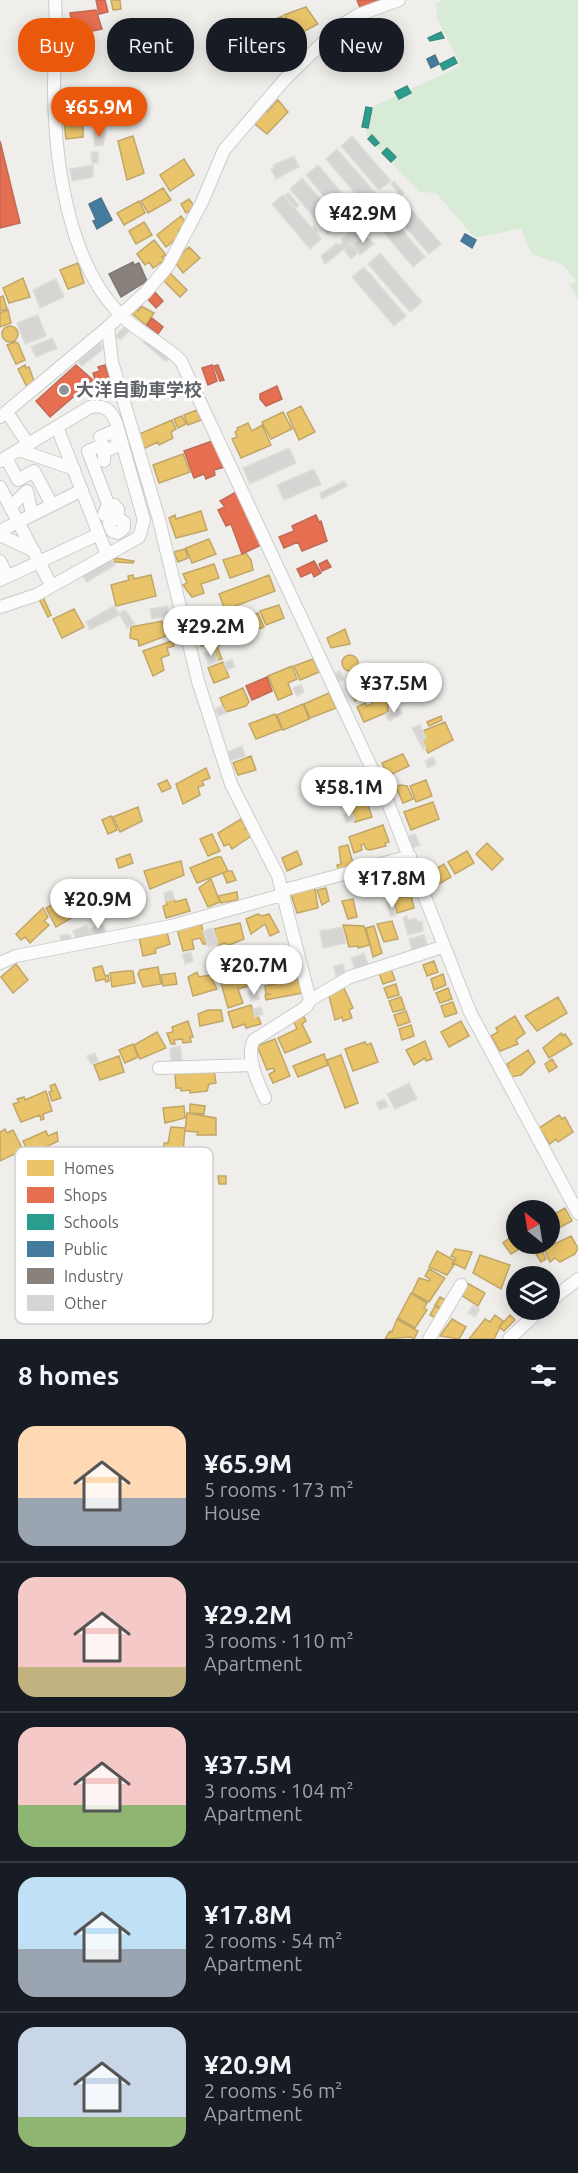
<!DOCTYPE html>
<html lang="en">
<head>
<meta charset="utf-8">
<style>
  body { margin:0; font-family:Ubuntu,"Noto Sans JP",sans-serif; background:#20242c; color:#f1f3f6; height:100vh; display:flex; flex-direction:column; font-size:22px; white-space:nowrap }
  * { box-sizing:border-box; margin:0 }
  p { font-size:20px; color:#9ea1a6 }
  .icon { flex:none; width:33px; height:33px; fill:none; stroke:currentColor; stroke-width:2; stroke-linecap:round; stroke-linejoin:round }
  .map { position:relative; height:1339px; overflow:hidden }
  .side { display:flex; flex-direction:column; background:#171b24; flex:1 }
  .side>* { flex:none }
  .guide { position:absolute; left:18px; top:18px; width:543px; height:54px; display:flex; gap:12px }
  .needle { width:39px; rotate:330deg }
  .tools { position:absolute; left:506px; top:1200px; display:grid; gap:12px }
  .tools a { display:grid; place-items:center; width:54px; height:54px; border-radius:50%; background:#171b24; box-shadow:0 3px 15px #0003; font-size:30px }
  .price { position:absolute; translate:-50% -51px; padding:0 14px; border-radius:21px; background:#fff; color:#222; font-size:20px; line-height:39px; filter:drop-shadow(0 2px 3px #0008) }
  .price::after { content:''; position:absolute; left:50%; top:36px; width:18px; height:14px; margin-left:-9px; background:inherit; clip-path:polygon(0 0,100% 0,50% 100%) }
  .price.selected { background:#ea580c; color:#fff }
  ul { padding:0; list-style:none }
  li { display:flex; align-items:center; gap:18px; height:150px; padding:0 18px }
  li+li { border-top:2px solid #363941 }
  li span { display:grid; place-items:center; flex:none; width:168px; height:120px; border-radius:18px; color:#555 }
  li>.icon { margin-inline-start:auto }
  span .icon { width:72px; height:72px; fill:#fffc; stroke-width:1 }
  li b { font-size:26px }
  h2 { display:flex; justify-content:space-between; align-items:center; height:72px; padding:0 18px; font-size:26px }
  .tag { padding:0 21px; border-radius:24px; background:#171b24; box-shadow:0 3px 15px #0003; font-size:21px; line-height:54px }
  .tag.selected { background:#ea580c; color:#fff }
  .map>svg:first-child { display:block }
  .green { fill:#d8ebd6 }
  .homes { fill:#e9c46a; stroke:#c0a769; stroke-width:1.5 }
  .shops { fill:#e76f51; stroke:#be6b58; stroke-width:1.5 }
  .schools { fill:#2a9d8f; stroke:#3a8c83; stroke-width:1.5 }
  .public { fill:#457b9d; stroke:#4d748d; stroke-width:1.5 }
  .industry { fill:#8a817c; stroke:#7d7876; stroke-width:1.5 }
  .building { fill:#d6d5d3; stroke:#deddd9; stroke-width:1.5 }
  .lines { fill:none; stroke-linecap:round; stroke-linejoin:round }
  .minor-casing { stroke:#cbcccc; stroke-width:14 }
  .minor { stroke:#fdfcfc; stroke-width:12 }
  .poi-dot { fill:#919496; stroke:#fff; stroke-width:2 }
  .labels { text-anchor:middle; stroke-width:6; stroke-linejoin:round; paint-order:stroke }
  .poi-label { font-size:18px; font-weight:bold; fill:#5f6368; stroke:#fff; text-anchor:start }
  .key { fill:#fff; stroke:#cfd0d2; stroke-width:1.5 }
  .key-label { font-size:16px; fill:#5f6368 }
</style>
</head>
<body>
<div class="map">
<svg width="578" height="1339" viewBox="0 0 578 1339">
  <rect width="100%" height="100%" fill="#efeeea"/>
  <path class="green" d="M443,0H578V301L570,285L576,281L563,265L532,254L521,228L475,238L436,193L420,192L368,138C363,124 365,115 376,105L461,66L437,19L436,3Z"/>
  <path class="homes" d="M111,0H120L121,9L113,10Z
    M306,7L318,24L301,33L298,28L294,31L284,15Z
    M282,16L290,31L280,37L282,39L271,43L266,34L249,44L247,29L258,23L260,26Z
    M278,100L288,112L267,134L255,124L264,110L267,112Z
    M75,104H93L95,121L83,122V137L66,139L62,105Z
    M133,136L144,173L127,180L118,141Z
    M184,159L194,175L170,191L160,175Z
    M163,188L171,200L148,213L141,201Z
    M189,199L195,207L186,213L181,204Z
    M139,201L145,213L124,225L117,213Z
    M181,216L187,224L178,231L181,235L166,247L157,235Z
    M144,222L152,235L136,244L129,231Z
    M154,240L166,255L162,257L165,260L153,268L149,262L145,265L137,254Z
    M189,247L200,258L183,273L174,261Z
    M78,263L84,283L68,289L60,270Z
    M169,272L187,290L180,297L162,279Z
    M23,278L30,297L9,303L3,288Z
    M3,296L7,309L0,311V297Z
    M141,306L154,313L146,325L130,312L134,308L138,311Z
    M8,310L11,323L0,327V313Z
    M2 334a8 8 0 1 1 16 0a8 8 0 1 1-16 0Z
    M15,342L18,343L25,360L16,364L7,345Z
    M25,365L26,368L29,367L35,384L27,387L18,369Z
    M301,406L315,432L299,440L287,413Z
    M197,410L201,420L188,425L184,415Z
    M283,412L292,429L271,439L262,422Z
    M182,416L186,424L178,428L174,419Z
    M172,420L176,429L171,432L173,438L159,445L158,442L145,448L137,435Z
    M248,423L252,431L262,425L271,445L241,458L232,439L237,437L235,432L238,430L237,428Z
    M183,454L190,472L159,483L153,465Z
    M201,511L207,530L176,538L169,518L175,515L176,519Z
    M209,539L216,554L192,563L186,548Z
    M185,549L188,558L178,562L174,552Z
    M246,553L251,560L253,570L230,578L223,560Z
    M115,558L134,561L133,563L114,562Z
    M214,564L219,578L201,584L204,593L192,597L183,585L187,583L183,574Z
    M133,575L134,579L151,575L156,596L116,606L111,585L129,580L128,576Z
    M269,575L275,591L225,610L219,594Z
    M43,597L51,615L48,617L39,599Z
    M279,605L284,618L266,625L260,611Z
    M74,609L84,627L62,638L53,619Z
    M258,613L264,627L244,634L238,621Z
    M162,621L166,636L139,646L138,640L130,638L131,627Z
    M236,622L242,636L217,646L222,659L218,660L212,645L201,646L199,636Z
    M345,629L350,644L331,648L327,638Z
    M172,641L174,646L167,648L169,655L161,658L164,670L153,676L143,651Z
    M342 663a8 8 0 1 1 16 0a8 8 0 1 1-16 0Z
    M313,659L319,672L300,680L294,666Z
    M223,662L229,677L214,683L208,668Z
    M292,666L297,679L288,683L292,694L278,700L268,676Z
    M383,666L386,673L380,677L376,669Z
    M374,671L378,680L372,683L374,689L355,701L347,685Z
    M243,688L249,702L246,706L226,712L220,698Z
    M329,693L336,708L310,718L304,704Z
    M385,695L388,702V712L364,722L357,707L365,703L367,706L372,704V699Z
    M303,704L309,719L283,730L277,715Z
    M275,714L282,729L256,739L249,724Z
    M441,716L442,720L429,726L427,722Z
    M445,722L453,740L428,753L422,740L426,738L423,731Z
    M403,754L409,766L388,776L382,763Z
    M251,756L256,770L238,775L233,763Z
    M206,768L210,778L202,781L204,785L198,787L200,795L183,804L176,784Z
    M167,780L171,788L162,792L158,784Z
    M426,780L432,796L416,802L410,786Z
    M400,785L407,786L413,799L403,803L396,787Z
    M367,802L372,817L355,822L351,807Z
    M433,802L439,819L411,830L404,812Z
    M138,807L142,821L120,832L113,817Z
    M111,816L117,830L108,834L102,820Z
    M241,819L246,828L244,829H247L251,836L232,849L229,844L224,846L218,833Z
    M383,825L389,842L385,843L386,846L370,850L366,849L364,844L361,845L362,850L354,853L349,837Z
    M212,834L220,851L208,856L200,839Z
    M487,843L503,859L492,870L476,854Z
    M348,845L355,871L339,874L337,865L341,864L339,847Z
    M297,851L302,864L287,871L282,858Z
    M467,851L474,863L455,874L448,862Z
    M130,854L133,863L119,868L116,859Z
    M217,857H221L228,871L197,883L190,868Z
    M181,861L184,875L150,889L144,871Z
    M444,864L451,877L432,888L424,876Z
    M402,868L405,881L388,885L385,872Z
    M228,871H232L236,880L227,883L223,873Z
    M384,872L390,891L386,892L382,890L379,873Z
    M211,879L220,902L208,907L199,888Z
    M103,883L110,898L96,908L95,904L89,907L91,910L83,914L78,895Z
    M326,888L329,901L322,905L317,890Z
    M309,889H315L318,908L297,913L291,894Z
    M237,892L238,900L221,903L218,896Z
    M411,895L414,908L397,913L393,899Z
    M74,899L80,913L56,927L46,908L60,901L61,905Z
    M174,899L175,902L186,899L190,911L166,918L163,906L167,905L166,901Z
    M353,899L357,917L348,919L342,901Z
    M43,908L48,917L44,921L49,925L30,943L25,937L21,940L16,934Z
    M258,914L262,916L269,914L279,932L270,936L265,924L251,934L246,919Z
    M392,921L398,939L384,942L377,924Z
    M201,923L206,944H203L200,938L192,940L194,949L183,951L177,929Z
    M240,923L244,939L227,946L226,943L218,945L214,929Z
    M343,925L364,926L370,945L358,948V946L349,947Z
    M374,926L382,953L373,957L366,928Z
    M167,932L170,944L155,949L156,953L143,956L139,937Z
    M434,961L438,972L427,976L423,965Z
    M16,964L28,980L13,993L1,977Z
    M102,966L105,976L108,975L109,981L106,982L105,979L96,981L93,968Z
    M158,967L161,984L143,987L138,974L140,970Z
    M391,969L395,980L383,984L379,973Z
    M126,971H133L135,983L112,987L110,973Z
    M197,972L199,977L210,975L217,989L193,996L188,977Z
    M175,973L177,984L163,986L161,975Z
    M443,974L446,985L434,990L431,979Z
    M296,975L303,993L266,1000L265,995L271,994H266L265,986L275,984L274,980Z
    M245,976L249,986L238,989L243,1003L228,1008L221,983Z
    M396,984L399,995L388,998L384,988Z
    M344,988L353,1008L349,1010L352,1018L343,1021L342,1017L335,1020L329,996Z
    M448,988L452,999L440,1003L436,993Z
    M401,997L405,1009L393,1012L389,1001Z
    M558,997L567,1013L537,1031L525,1016Z
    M453,1002L457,1013L445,1017L441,1006Z
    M251,1005L255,1017L258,1016L261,1024L246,1028L245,1024L233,1028L228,1012Z
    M208,1010H221L223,1021L200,1026L198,1014Z
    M406,1011L410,1022L398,1026L394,1015Z
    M303,1015L306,1021L302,1024L311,1042L285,1053L278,1038L297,1029L293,1020Z
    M515,1016L525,1033L516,1040L518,1044L500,1051L491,1036L498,1032L496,1028Z
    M188,1021L193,1037H190L191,1042L183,1043L182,1039L174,1040L175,1044H171L167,1033L173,1032L172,1027Z
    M461,1021L469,1036L449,1047L441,1032Z
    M411,1025L414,1036L402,1040L399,1029Z
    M157,1032L166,1048L140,1059L134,1045Z
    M561,1033L563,1036L565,1034L572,1044L549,1058L543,1048Z
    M275,1039L290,1076L273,1083L269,1074L275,1071L273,1068L267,1070L257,1046Z
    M425,1041L432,1059L426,1061L425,1058L414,1065L406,1050Z
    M365,1042L367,1045L371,1043L378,1062L353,1071L345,1049Z
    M133,1044L138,1057L125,1063L119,1050Z
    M528,1050L535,1062L521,1075L510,1077L505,1069L509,1067L507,1064Z
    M324,1054L328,1065L298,1077L293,1066Z
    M341,1055L358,1103L345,1108L327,1060Z
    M119,1056L124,1072L100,1080L94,1065Z
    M552,1059L557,1067L549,1072L545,1064Z
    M214,1070L216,1083L209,1084L207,1091L190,1093V1090L181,1091V1088H176L175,1074Z
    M55,1084L61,1098L52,1101L49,1092L52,1091L50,1086Z
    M46,1091L52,1111L43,1114L44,1119L41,1120L40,1115L21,1122L13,1104L19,1102L17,1099L24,1097L25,1100Z
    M190,1104L205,1106L204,1114L190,1113Z
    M184,1106L185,1118L165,1123L163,1108Z
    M187,1113L216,1118V1135H197L198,1132L185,1131Z
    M559,1115L562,1119L565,1117L573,1132L558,1142L556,1139L550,1144L539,1128Z
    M171,1127L185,1128L183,1153L164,1147V1143H168Z
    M5,1129L7,1133L13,1130L23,1150L0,1161V1132Z
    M46,1131L48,1136L57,1132L58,1141L30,1155L23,1141Z
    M218,1176H226V1184H219Z
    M565,1208L572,1221L555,1230L549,1217Z
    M516,1233V1244H528L511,1254L503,1243Z
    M571,1236L578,1248L575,1254L560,1262L555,1258L550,1262L544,1249Z
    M455,1249L472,1252L465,1269L453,1263L456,1258L451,1256Z
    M437,1251L454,1260L452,1264L454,1265L447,1275L429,1267Z
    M542,1251L546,1259L541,1262L536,1254Z
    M480,1255L510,1265L501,1289L473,1273Z
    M525,1268L539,1271V1276H522Z
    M429,1269L445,1278L429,1302L412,1293L419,1278L429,1281L430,1279L425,1276Z
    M467,1283L485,1293L478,1306L461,1295Z
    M411,1293L427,1303L424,1308L427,1310L415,1328L398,1318Z
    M440,1297L449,1302L445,1310L435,1305Z
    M435,1306L444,1311L439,1320L430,1315Z
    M495,1315L503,1321L494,1339H469L485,1319L490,1322Z
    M510,1315L515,1320L504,1331L499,1327Z
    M397,1319L418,1331L414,1339L411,1337L385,1339L390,1331L392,1332Z
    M452,1319L466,1327L459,1339L440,1336Z"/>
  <path class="shops" d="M96,0H105L108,12L99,14Z
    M357,0H383L361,10Z
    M96,10L102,29L74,35L70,13Z
    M85,34L86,44L66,46L65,36Z
    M0,141L20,223L0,228Z
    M152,289L163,301L156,308L145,296Z
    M152,318L163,327L158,334L147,325Z
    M76,365L93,380L50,417L36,401Z
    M105,365L113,394L105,396L99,393L93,373L100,371L98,367Z
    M212,365L217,381L208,385L202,368Z
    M218,365L224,380L220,381L214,366Z
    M277,386L282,399L266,406L260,399V394Z
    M215,440L225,467L214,470L215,475L206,479L204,474L194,478L184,451Z
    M236,492L261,545L242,554L231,524L226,526L218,510L225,507L220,501Z
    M316,515L319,522L321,521L327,541L302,551L298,542L284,548L279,537L294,531L292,526Z
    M327,560L331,567L322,571L319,564Z
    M314,561L321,573L314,577L312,572L301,577L297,569Z
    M267,677L272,691L252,700L246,686Z"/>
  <path class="schools" d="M441,32L444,38L430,41L428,38Z
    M454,57L457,63L443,70L440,64Z
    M407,86L411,93L399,99L395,92Z
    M366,107L372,108L368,128L362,127Z
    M372,135L379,143L375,146L368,139Z
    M387,148L396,157L391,162L382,153Z"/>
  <path class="public" d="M435,55L439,64L431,68L427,59Z
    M101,198L112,220L97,229L93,221L96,220L89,204Z
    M465,234L476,240L472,248L461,241Z"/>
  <path class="industry" d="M133,262L134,265L139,263L147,281L121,297L109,274Z"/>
  <path class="building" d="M106,130L103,145L95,146L93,132Z
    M352,136L391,181L379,190L341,146Z
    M337,149L376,194L364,204L326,159Z
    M91,152H98V163H92Z
    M294,156L299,167L276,179L271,169L275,167L273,165Z
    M93,165V177L72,181L70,169Z
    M318,165L356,210L344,220L306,175Z
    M302,178L341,223L328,234L290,189Z
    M394,181L404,193L401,196L391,184Z
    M288,193L299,205L296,208L285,196Z
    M283,195L312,228L314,226L318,232L316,233L321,239L310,249L272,204Z
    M402,199L441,244L429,254L390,209Z
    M387,212L425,257L413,267L375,222Z
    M356,226L363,234L325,264L321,256L337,243L339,245L343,242L341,240Z
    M364,234L374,244L360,255L352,244Z
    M351,244L358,253L351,259L344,250Z
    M380,253L422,302L410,312L368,264Z
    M364,267L406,316L394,326L352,277Z
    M56,279L64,297L40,308L33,290Z
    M38,315L46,336L25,344L17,323Z
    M127,325L131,329L120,340L115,336Z
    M52,338L57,348L36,357L31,347Z
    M146,339L169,358L166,362L143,342Z
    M100,343L104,348L82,366L78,362Z
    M289,448L296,463L250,484L243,468Z
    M314,469L321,484L284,500L277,485Z
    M344,481L347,486L322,499L320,493Z
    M111,558L115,565L87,582L82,575Z
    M114,606L119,615L90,630L86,622Z
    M167,606L169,615L152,619L150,609Z
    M125,610L135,624L127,628L119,613Z
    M214,650L218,661L209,665L204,653Z
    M232,659L235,667L227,670L224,663Z
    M340,671L344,679L337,683L333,674Z
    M301,685L304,692L297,696L293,688Z
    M222,706L226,713L218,716L215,709Z
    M399,708L402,714L389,721L385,714Z
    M420,725L426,738L422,740L426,748L423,749L412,728Z
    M242,746L245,756L229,761L228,752Z
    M433,757L436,764L428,768L425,761Z
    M352,812L355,820L346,823L344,815Z
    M415,834L420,845L412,848L407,837Z
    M172,891L174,899L165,901L164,893Z
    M393,900L396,915L390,917L387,902Z
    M407,916L408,920L416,918L418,922L422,921L423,931L408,935L403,918Z
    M102,924L106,931L94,937L90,929Z
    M87,925L91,934L77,940L73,931Z
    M342,927L346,943L323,948L320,931Z
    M213,928L218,944L208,947L203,931Z
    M60,935H70L71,941L61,942Z
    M424,935L428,948L413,953L409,939Z
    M250,949L252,958L244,961L241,952Z
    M191,952L193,961L185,964L182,954Z
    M364,953L368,964L355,969L351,958Z
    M343,964L345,973L336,976L334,966Z
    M256,990L259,999L251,1001L248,992Z
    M261,1007L263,1014L255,1017L253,1009Z
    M180,1046L183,1066L171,1062L170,1048Z
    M95,1053L98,1061L91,1064L87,1056Z
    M409,1083L417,1099L395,1109L387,1094Z
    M384,1099L388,1106L380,1110L376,1103Z
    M473,1305L480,1309L475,1317L468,1313Z"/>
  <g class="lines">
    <g class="minor-casing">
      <path id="minor" d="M55,0C57,31 54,61 54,91C55,162 68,262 120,314C138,333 163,342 181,361L388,803L470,1012L578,1213
        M108,327L112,362L158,516L198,681L231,784L278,876L310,1000L350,977L442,947
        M7,412L28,444
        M0,417L108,327L146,292L168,266L202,202L224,150L286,78L339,27L358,15L399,0
        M57,427L107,555
        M19,450L74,469
        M6,458L18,480L34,471L52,505
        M0,461L90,407C105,405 110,409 116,422L144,520L139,537L36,595L0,607
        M104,461V452L119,445L114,431L100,437L103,445L88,451L108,504L104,514C110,522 117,515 124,522V528L118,533L112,531L109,524C111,519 114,518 118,515V509L114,505L108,504
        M0,487L51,585
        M10,507L27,491L32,514
        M0,531L82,490
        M0,535L34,551
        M0,561L7,576
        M0,580L99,534
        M281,891L410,856
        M0,963L16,956L171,926L282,895
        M159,1068L253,1065
        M265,1098C258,1083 245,1055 254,1040L306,1007L310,1000
        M549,1302L578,1279
        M429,1339L461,1285
        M509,1339L540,1310"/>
    </g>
    <use href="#minor" class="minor"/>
  </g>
  <circle class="poi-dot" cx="64" cy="390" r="6"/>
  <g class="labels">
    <g class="poi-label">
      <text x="76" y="396">大洋自動車学校</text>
    </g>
  </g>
  <rect x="15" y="1147" width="198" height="177" rx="9" class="key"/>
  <rect x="27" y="1160" width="27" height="16" fill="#e9c46a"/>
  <rect x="27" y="1187" width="27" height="16" fill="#e76f51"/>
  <rect x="27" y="1214" width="27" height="16" fill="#2a9d8f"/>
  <rect x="27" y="1241" width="27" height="16" fill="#457b9d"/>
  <rect x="27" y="1268" width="27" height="16" fill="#8a817c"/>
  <rect x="27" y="1295" width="27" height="16" fill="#d6d5d3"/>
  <g class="key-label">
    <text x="64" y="1174">Homes</text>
    <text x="64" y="1201">Shops</text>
    <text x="64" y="1228">Schools</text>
    <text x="64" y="1255">Public</text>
    <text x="64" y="1282">Industry</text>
    <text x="64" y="1309">Other</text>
  </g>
</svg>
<div class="tools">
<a><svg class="needle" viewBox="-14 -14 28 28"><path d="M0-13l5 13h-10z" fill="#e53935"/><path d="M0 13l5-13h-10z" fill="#9ea1a6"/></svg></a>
<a><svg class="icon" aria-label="layers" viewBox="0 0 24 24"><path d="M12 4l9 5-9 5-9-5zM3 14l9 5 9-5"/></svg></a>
</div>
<b class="price selected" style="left:99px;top:138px">¥65.9M</b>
<b class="price" style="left:363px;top:244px">¥42.9M</b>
<b class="price" style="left:211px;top:657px">¥29.2M</b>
<b class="price" style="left:394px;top:714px">¥37.5M</b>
<b class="price" style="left:349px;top:818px">¥58.1M</b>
<b class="price" style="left:392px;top:909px">¥17.8M</b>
<b class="price" style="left:98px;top:930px">¥20.9M</b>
<b class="price" style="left:254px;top:996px">¥20.7M</b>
<div class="guide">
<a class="tag selected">Buy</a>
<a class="tag">Rent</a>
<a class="tag">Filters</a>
<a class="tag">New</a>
</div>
</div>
<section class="side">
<h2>8 homes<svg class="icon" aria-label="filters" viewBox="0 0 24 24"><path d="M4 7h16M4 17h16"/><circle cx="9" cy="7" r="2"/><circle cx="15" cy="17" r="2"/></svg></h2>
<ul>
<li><span style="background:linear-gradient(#ffd9b3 60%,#9aa5b1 0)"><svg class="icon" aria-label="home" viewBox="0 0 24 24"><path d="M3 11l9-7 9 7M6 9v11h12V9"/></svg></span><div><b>¥65.9M</b><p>5 rooms · 173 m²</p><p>House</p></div></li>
<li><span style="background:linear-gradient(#f6c9c9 75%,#c2b280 0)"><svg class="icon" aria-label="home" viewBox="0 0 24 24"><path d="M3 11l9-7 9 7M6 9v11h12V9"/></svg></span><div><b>¥29.2M</b><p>3 rooms · 110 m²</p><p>Apartment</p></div></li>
<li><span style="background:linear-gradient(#f6c9c9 65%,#8fb573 0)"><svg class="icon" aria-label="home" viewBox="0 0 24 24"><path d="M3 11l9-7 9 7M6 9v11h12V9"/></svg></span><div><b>¥37.5M</b><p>3 rooms · 104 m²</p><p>Apartment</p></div></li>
<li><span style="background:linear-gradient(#bfe0f5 60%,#9aa5b1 0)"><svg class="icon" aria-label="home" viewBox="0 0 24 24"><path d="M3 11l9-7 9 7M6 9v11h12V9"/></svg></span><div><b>¥17.8M</b><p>2 rooms · 54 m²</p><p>Apartment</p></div></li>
<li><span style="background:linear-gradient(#c9d6e8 75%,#8fb573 0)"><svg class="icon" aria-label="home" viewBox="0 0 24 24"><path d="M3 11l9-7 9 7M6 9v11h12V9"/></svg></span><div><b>¥20.9M</b><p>2 rooms · 56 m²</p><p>Apartment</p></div></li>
</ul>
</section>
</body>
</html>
